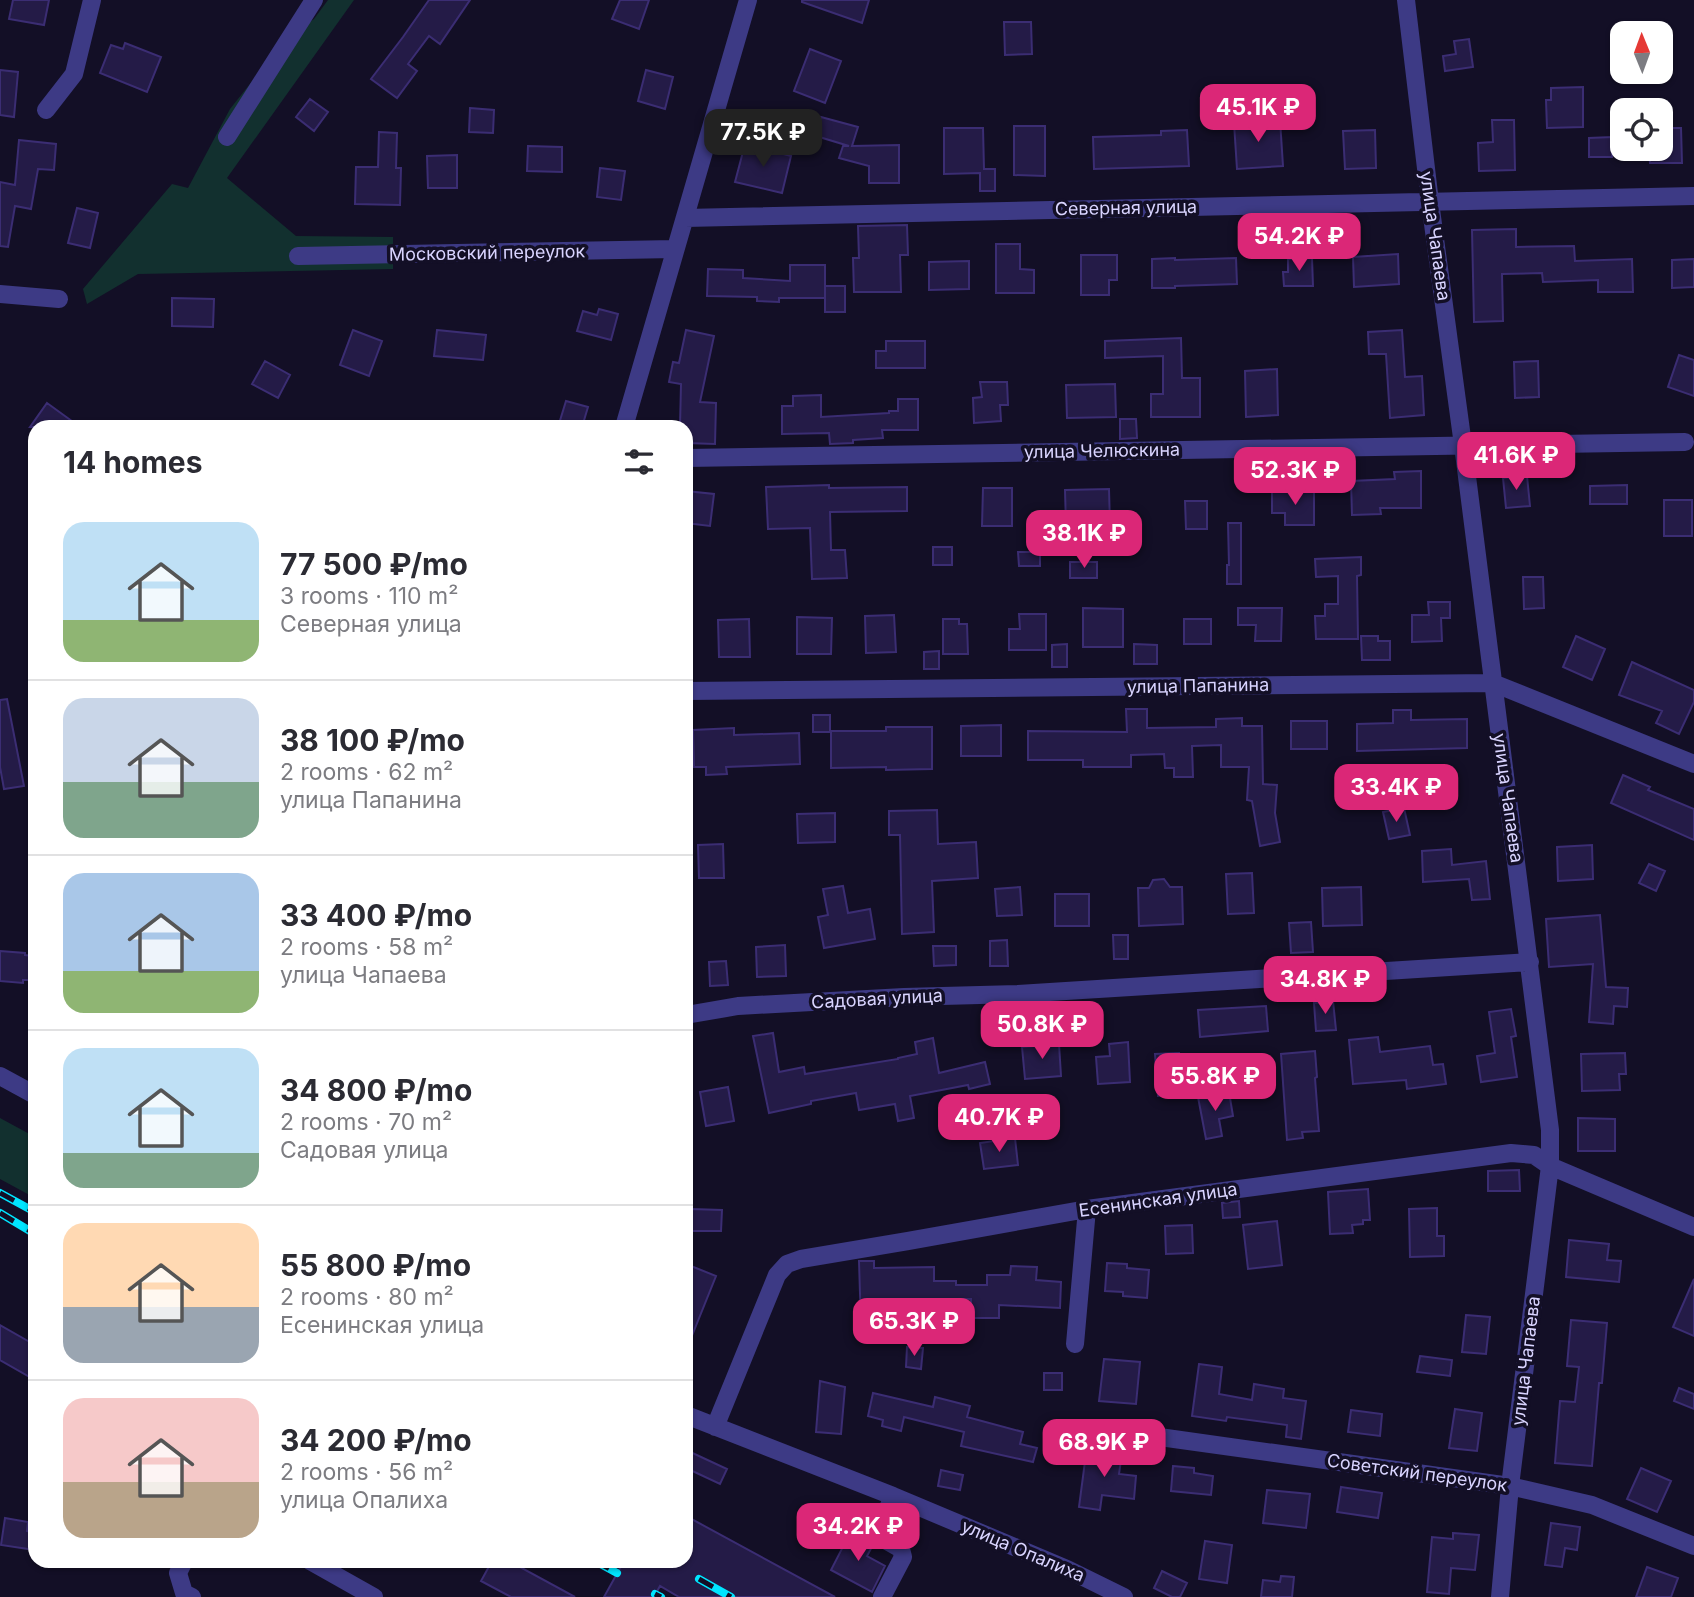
<!DOCTYPE html>
<html lang="en">
<head>
<meta charset="utf-8">
<style>
  body { margin:0; font-family:Inter,sans-serif; background:#f7f7f7; color:#2b2b33; height:100vh; display:flex; flex-direction:column; font-size:26px; white-space:nowrap }
  * { box-sizing:border-box; margin:0 }
  p { font-size:23px; color:#7c7c81 }
  .icon { flex:none; width:38px; height:38px; fill:none; stroke:currentColor; stroke-width:2; stroke-linecap:round; stroke-linejoin:round }
  .map { position:relative; flex:1; overflow:hidden }
  .side { position:absolute; left:28px; top:420px; width:665px; height:1148px; display:flex; flex-direction:column; background:#fff; border-radius:21px; box-shadow:0 2px 5px #0004 }
  .side>* { flex:none }
  .needle { width:46px; rotate:359deg }
  .buttons { position:absolute; left:1610px; top:21px; display:grid; gap:14px }
  .buttons a { display:grid; place-items:center; width:63px; height:63px; border-radius:14px; background:#fff; box-shadow:0 2px 5px #0004; font-size:35px }
  .price { position:absolute; translate:-50% -60px; padding:0 16px; border-radius:14px; background:#db2777; color:#fff; font-size:23px; line-height:46px; filter:drop-shadow(0 2px 4px #0008) }
  .price::after { content:''; position:absolute; left:50%; top:42px; width:21px; height:16px; margin-left:-10px; background:inherit; clip-path:polygon(0 0,100% 0,50% 100%) }
  .price.on { background:#222; color:#fff }
  ul { padding:0; list-style:none }
  li { display:flex; align-items:center; gap:21px; height:175px; padding:0 35px }
  li+li { border-top:2px solid #e1e1e2 }
  li span { display:grid; place-items:center; flex:none; width:196px; height:140px; border-radius:21px; color:#555 }
  li>.icon { margin-inline-start:auto }
  span .icon { width:84px; height:84px; fill:#fffc; stroke-width:1 }
  li b { font-size:30px }
  h2 { display:flex; justify-content:space-between; align-items:center; height:84px; padding:0 35px; font-size:30px }
  .map>svg:first-child { display:block }
  .green { fill:#12302f }
  .building { fill:#241b47; stroke:#3b2d73; stroke-width:2 }
  .lines { fill:none; stroke-linecap:round; stroke-linejoin:round }
  .minor { stroke:#3d3a85; stroke-width:18 }
  .rail-casing { stroke:#00e5ff; stroke-width:8 }
  .rail { stroke:#130f26; stroke-width:5; stroke-dasharray:16; stroke-linecap:butt }
  .labels { text-anchor:middle; stroke-width:7; stroke-linejoin:round; paint-order:stroke }
  .street-label { font-size:18px; fill:#d9d4ff; stroke:#130f26 }
</style>
</head>
<body>
<div class="map">
<svg width="1694" height="1597" viewBox="0 0 1694 1597">
  <rect width="100%" height="100%" fill="#130f26"/>
  <path class="green" d="M328,0H354L227,178L296,236L393,237V269L138,274L87,304L83,289L172,184L188,188L230,109L284,41L314,19Z
    M0,1118L35,1137V1198L0,1179Z"/>
  <path class="building" d="M13,0H49L44,25L9,19Z
    M429,0H470L440,44L429,36L408,64L417,71L397,98L371,79L403,37Z
    M620,0H649L639,29L612,19Z
    M802,0H869L862,23L802,2Z
    M1004,22H1031L1032,54L1005,55Z
    M1469,39L1473,67L1445,71L1443,56L1456,54L1454,41Z
    M125,43L161,57L147,92L100,73L111,45L123,49Z
    M810,49L841,61L825,103L794,91Z
    M0,70L18,72L14,117L0,115Z
    M646,70L673,77L665,109L638,101Z
    M1583,87V127L1547,128L1546,100H1551V88Z
    M310,99L328,112L314,131L296,117Z
    M470,108L494,110L493,133L469,132Z
    M821,117L858,127L852,146L899,145V183H869V166L839,158L843,146H849L816,136Z
    M1280,120L1283,166L1237,169L1234,123Z
    M1492,120H1514L1515,170L1479,171L1478,143L1493,142Z
    M1014,126H1045V176L1014,175Z
    M944,128H983L984,169H995V191H980V173L944,174Z
    M1661,128H1681L1682,163H1650L1649,149H1661Z
    M1187,130L1189,166L1094,169L1093,137L1161,135V131Z
    M1375,130L1376,168L1345,169L1343,131Z
    M379,132L397,133L396,168H401L400,205L355,204L356,167H378Z
    M1612,137V157H1589V138Z
    M19,140L56,144L54,170L38,169L31,209L15,206L8,247L0,246V182L15,185Z
    M745,144L791,156L782,193L735,182Z
    M528,146L562,147V172L527,171Z
    M457,155V188H428L427,156Z
    M600,168L625,171L621,200L597,197Z
    M77,208L98,213L90,248L68,243Z
    M907,225L908,255H900L901,292H854L853,258H859L858,226Z
    M1516,229V247L1574,246L1575,261L1632,259L1633,292H1598V280L1543,282L1542,273L1502,274L1503,321L1474,322L1472,230Z
    M1335,232H1349V252H1335Z
    M996,244H1020V269L1034,270V293H996Z
    M1398,254L1399,284L1354,287L1353,257Z
    M1081,255H1117V280H1109V295H1081Z
    M1175,258V260L1236,258L1237,284L1175,286V288H1152V259Z
    M1312,258L1313,286H1284L1283,272H1288V259Z
    M1694,259V287L1672,288V260Z
    M969,261V289L929,290V262Z
    M790,265H825V298H779V302L757,301V297L707,296L708,269L743,270V278L790,281Z
    M825,286H845V312H825Z
    M172,298L214,299L213,327L172,326Z
    M599,309L618,314L611,340L577,331L583,311L597,315Z
    M353,330L382,341L369,376L340,365Z
    M437,330L486,335L483,360L434,356Z
    M686,330L714,336L700,402L716,403L715,444L686,443V427H680L681,384L669,382L673,362L679,363Z
    M1402,330L1405,377L1422,376L1424,415L1390,418L1386,354H1369L1368,332Z
    M1181,338L1182,378H1200V417H1151V394H1163V356L1105,358V341Z
    M886,341H925V368H876V351H886Z
    M1679,355L1694,360V396L1668,387Z
    M265,361L290,375L278,398L252,384Z
    M1538,361L1539,397L1515,398L1514,362Z
    M1277,369L1278,415L1246,417L1245,371Z
    M980,382H1007L1008,405H1000L1001,421L974,423L973,398L982,397Z
    M1115,384L1116,417L1067,418L1066,385Z
    M821,395V417L889,413V411H898V399H918V430H882L883,438L853,440V443L830,444L829,433L782,434V406H793V396Z
    M566,401L588,407L582,427H558Z
    M47,403L80,427H30Z
    M1120,419H1136L1137,438L1120,439Z
    M1421,471V508H1380L1381,514L1352,515L1351,481L1395,479L1394,472Z
    M1527,476L1530,506L1506,508L1503,478Z
    M829,485V488L907,487V511L830,512L831,550H845L847,578L812,579L810,528L768,529L766,487Z
    M1627,485V504H1590V486Z
    M983,488H1012V526H982Z
    M1109,489L1110,525L1066,526L1065,490Z
    M686,491L714,494L710,526L686,523Z
    M1272,491H1314V525H1285V513H1272Z
    M1664,500H1692V536H1664Z
    M1185,501H1207V529H1186Z
    M1228,523H1241V584H1227V565H1229Z
    M933,547H952V565H933Z
    M1018,552H1040V566H1019Z
    M1361,557V575L1357,576L1358,639H1316L1315,616H1325V604H1338V576L1316,577L1315,559Z
    M1070,562H1097V578H1070Z
    M1523,577H1543L1544,608L1524,609Z
    M1428,602H1450V618H1441L1442,641L1412,642V615H1429Z
    M1083,608L1123,609V647H1083Z
    M1238,608H1282L1281,641H1255L1256,625H1238Z
    M1019,614H1046V650H1009V629H1020Z
    M894,615L896,652L866,653L865,616Z
    M797,617L832,618L831,654H797Z
    M749,619L750,657H719L718,620Z
    M943,619H959V624H967L968,654H943Z
    M1184,619H1211V644H1184Z
    M1361,636H1378V641H1390V660H1362Z
    M1576,636L1605,649L1592,680L1563,667Z
    M1067,644V667H1052V645Z
    M1134,644L1157,645V664H1134Z
    M939,651V669H924V652Z
    M1632,662L1694,690V702L1679,734L1656,723L1662,711L1619,695Z
    M7,699L24,786L4,789L0,767V700Z
    M1126,709H1147V728L1216,727V719L1242,718V726H1262L1263,784L1277,785L1275,813L1280,842L1260,846L1252,801L1247,800L1249,767H1221V745L1192,746L1193,777H1174V768H1165L1164,754L1131,755V767H1083V760H1028V731L1127,732Z
    M1393,710H1411V720L1467,719V748L1357,751V724L1393,723Z
    M813,715H830V732H813Z
    M1291,721H1327V749H1291Z
    M1001,725V756H961V726Z
    M886,727H932V769L886,770V767L831,768V731H886Z
    M734,728V735L799,733L800,764L726,767L727,774L706,775V767H694L693,730Z
    M1421,775H1441V795L1421,796Z
    M1623,775L1650,787L1648,790L1694,809V840L1611,803Z
    M1404,808L1410,835L1389,839L1383,812Z
    M937,810L938,844L976,842L978,878L932,881L934,932L902,934L900,835H889V811Z
    M835,813V842L798,843L797,814Z
    M723,844L724,878H699L698,845Z
    M1592,845L1593,879L1558,881L1557,847Z
    M1451,849L1452,865L1486,861L1490,899L1472,900L1469,879L1423,882L1422,851Z
    M1649,864L1665,871L1656,891L1639,883Z
    M1252,873L1254,913L1228,914L1226,874Z
    M1164,879L1170,887H1182L1183,924L1139,926L1138,888H1149L1153,880Z
    M843,886L848,913L870,909L875,939L824,948L818,917L828,915L823,889Z
    M1020,887L1022,915L997,916L995,889Z
    M1361,887L1362,925L1323,926L1322,888Z
    M1055,894H1089V926H1055Z
    M1600,915L1606,987L1628,988L1627,1007L1614,1006L1613,1024L1589,1022L1593,964L1549,967L1546,919Z
    M1311,922L1313,952L1291,953L1289,923Z
    M1113,935H1128V959H1114Z
    M1007,940L1008,966H990V941Z
    M785,945L786,976L757,977L756,947Z
    M933,946H956V965L934,966Z
    M0,951L25,953V955L33,956L31,980H23V983L0,981Z
    M726,961L728,985L710,986L709,962Z
    M1333,1001L1336,1030L1316,1031L1314,1003Z
    M1266,1006L1268,1031L1200,1037L1198,1010Z
    M1511,1009L1516,1036L1511,1037L1517,1077L1481,1082L1477,1056L1495,1053L1489,1012Z
    M773,1033L779,1072L804,1067L805,1074L898,1059V1058L917,1054L915,1042L933,1038L939,1073L985,1062L990,1084L969,1089L968,1085L910,1096L914,1118L898,1121L895,1104L859,1110L856,1093L811,1101V1104L769,1113L753,1036Z
    M1378,1037L1380,1052L1430,1046L1433,1065L1443,1064L1446,1084L1407,1089L1406,1080L1353,1084L1349,1040Z
    M1128,1042L1130,1082L1098,1084L1096,1057L1110,1056L1109,1044Z
    M1059,1044L1061,1076L1025,1079L1022,1047Z
    M1315,1051L1317,1077L1315,1078L1319,1131L1302,1132L1303,1138L1287,1140L1281,1054Z
    M1179,1053L1181,1094L1158,1096L1155,1054Z
    M1625,1053L1626,1074H1619L1620,1090L1582,1091L1581,1054Z
    M728,1087L734,1121L706,1126L700,1092Z
    M1229,1092L1233,1116L1219,1119L1222,1136L1206,1139L1198,1097Z
    M1578,1118L1615,1119V1151H1578Z
    M1015,1138L1018,1165L984,1169L980,1143Z
    M1519,1170L1520,1191H1488V1171Z
    M1368,1189L1370,1220H1363V1224L1352,1225L1353,1233L1330,1234L1328,1192Z
    M1239,1201L1240,1217L1223,1218L1222,1203Z
    M1437,1208V1236H1444V1256L1410,1257L1409,1209Z
    M691,1209L722,1210L721,1231H691Z
    M1277,1221L1282,1265L1248,1269L1243,1225Z
    M1192,1225L1193,1253L1166,1254L1165,1226Z
    M1569,1240L1609,1244L1607,1260L1621,1261L1619,1282L1566,1277Z
    M859,1261H874V1268L934,1267V1281H956V1285H987V1275H1010L1011,1266L1037,1267L1036,1280L1061,1282L1060,1308L999,1305V1318H971V1299H918L919,1325L861,1326Z
    M1107,1263L1127,1264V1268L1149,1270L1147,1298L1123,1296V1292L1105,1291Z
    M686,1264L716,1276L687,1348H686Z
    M1694,1279V1336L1673,1327Z
    M1466,1315L1490,1317L1486,1354L1462,1352Z
    M1571,1320L1607,1323L1602,1383H1599L1592,1466L1555,1463L1560,1401L1575,1402L1579,1367L1567,1366Z
    M0,1325L35,1345V1380L0,1360Z
    M907,1347L923,1348L921,1369L906,1367Z
    M1420,1356L1452,1360L1450,1376L1417,1372Z
    M1104,1359L1140,1362L1136,1404L1099,1401Z
    M1199,1364L1222,1367L1219,1394L1252,1400L1254,1384L1284,1389L1283,1398L1306,1401L1301,1439L1286,1437L1287,1425L1227,1417L1226,1421L1192,1416Z
    M1044,1373H1062V1390H1044Z
    M820,1381L845,1387L841,1434L816,1432Z
    M1679,1388L1694,1394V1409L1674,1401Z
    M873,1393L933,1407L935,1397L970,1406L967,1417L1023,1432L1020,1444L1037,1448L1033,1462L961,1446L964,1432L904,1417L901,1431L882,1426L883,1420L868,1416Z
    M1455,1409L1482,1413L1477,1451L1449,1448Z
    M1351,1410L1382,1414L1380,1436L1348,1432Z
    M1087,1446L1110,1448L1109,1458L1121,1460L1119,1474L1136,1476L1134,1499L1102,1495L1100,1510L1079,1507Z
    M686,1450L727,1469L720,1484L686,1468Z
    M1173,1466L1194,1468V1473L1213,1476L1211,1495L1171,1491Z
    M1641,1468L1671,1481L1657,1512L1627,1499Z
    M941,1470L963,1475L960,1490L938,1486Z
    M1341,1487L1382,1493L1378,1518L1337,1512Z
    M1267,1490L1310,1494L1306,1528L1263,1523Z
    M686,1516L835,1597H679L660,1586L654,1597H604L624,1561H686Z
    M5,1518L28,1522L27,1531L35,1533V1550L1,1545Z
    M1551,1523L1580,1527L1577,1550L1565,1548L1562,1567L1545,1565Z
    M851,1531L874,1543L867,1556L885,1566L872,1592L831,1570Z
    M1453,1533L1479,1535L1475,1570L1451,1568L1449,1594L1427,1592L1432,1537L1453,1539Z
    M1205,1541L1232,1545L1227,1583L1199,1579Z
    M492,1561H509L575,1597H511L481,1581Z
    M1647,1567L1678,1578L1671,1597H1636Z
    M1162,1571L1187,1583L1180,1597H1172L1154,1588Z
    M1281,1576L1294,1577L1292,1597H1261L1263,1580L1280,1582Z"/>
  <g class="lines">
    <path class="minor" d="M1406,0L1430,202L1463,445L1550,1130V1166L1510,1486L1500,1597
      M46,110L74,74L92,0
      M227,137L314,0
      M685,218L1694,196
      M298,256L675,249
      M0,294L59,299
      M624,427L748,0
      M686,458L1685,442
      M686,691L1493,683L1694,764
      M686,1015L738,1006L904,997L1018,994L1530,962
      M0,1076L35,1095
      M1075,1344L1087,1209
      M686,1415L893,1496L1067,1569L1124,1597
      M715,1427L777,1275L787,1264L801,1259L908,1241L1087,1209L1511,1153L1534,1155L1550,1166L1694,1227
      M1131,1433L1510,1486L1592,1505L1694,1546
      M184,1561L178,1573L184,1593L192,1597
      M310,1561L374,1597
      M882,1597L903,1557L901,1549L885,1540L880,1528L893,1496"/>
    <g class="rail-casing">
      <path id="rail" d="M0,1193L35,1212
        M0,1213L35,1234
        M595,1561L617,1573
        M699,1579L731,1597
        M655,1594L661,1597"/>
    </g>
    <use href="#rail" class="rail"/>
  </g>
  <g class="labels">
    <g class="street-label">
      <text transform="translate(1126 208) rotate(-1)" y="6">Северная улица</text>
      <text transform="translate(1435 236) rotate(82)" y="6">улица Чапаева</text>
      <text transform="translate(487 253) rotate(-1)" y="6">Московский переулок</text>
      <text transform="translate(1102 451) rotate(-1)" y="6">улица Челюскина</text>
      <text transform="translate(1198 686) rotate(-1)" y="6">улица Папанина</text>
      <text transform="translate(1508 798) rotate(82)" y="6">улица Чапаева</text>
      <text transform="translate(877 999) rotate(-3)" y="6">Садовая улица</text>
      <text transform="translate(1158 1200) rotate(-8)" y="6">Есенинская улица</text>
      <text transform="translate(1526 1361) rotate(-83)" y="6">улица Чапаева</text>
      <text transform="translate(1417 1473) rotate(8)" y="6">Советский переулок</text>
      <text transform="translate(1023 1551) rotate(23)" y="6">улица Опалиха</text>
    </g>
  </g>
</svg>
<div class="buttons">
<a><svg class="needle" viewBox="-14 -14 28 28"><path d="M0-13l5 13h-10z" fill="#e53935"/><path d="M0 13l5-13h-10z" fill="#7c7c81"/></svg></a>
<a><svg class="icon" aria-label="locate" viewBox="0 0 24 24"><circle cx="12" cy="12" r="6"/><path d="M12 2v4M12 18v4M2 12h4M18 12h4"/></svg></a>
</div>
<b class="price" style="left:1258px;top:144px">45.1K ₽</b>
<b class="price on" style="left:763px;top:169px">77.5K ₽</b>
<b class="price" style="left:1299px;top:273px">54.2K ₽</b>
<b class="price" style="left:1516px;top:492px">41.6K ₽</b>
<b class="price" style="left:1295px;top:507px">52.3K ₽</b>
<b class="price" style="left:1084px;top:570px">38.1K ₽</b>
<b class="price" style="left:1396px;top:824px">33.4K ₽</b>
<b class="price" style="left:1325px;top:1016px">34.8K ₽</b>
<b class="price" style="left:1042px;top:1061px">50.8K ₽</b>
<b class="price" style="left:1215px;top:1113px">55.8K ₽</b>
<b class="price" style="left:999px;top:1154px">40.7K ₽</b>
<b class="price" style="left:914px;top:1358px">65.3K ₽</b>
<b class="price" style="left:1104px;top:1479px">68.9K ₽</b>
<b class="price" style="left:858px;top:1563px">34.2K ₽</b>
<section class="side">
<h2>14 homes<svg class="icon" aria-label="filters" viewBox="0 0 24 24"><path d="M4 7h16M4 17h16"/><circle cx="9" cy="7" r="2"/><circle cx="15" cy="17" r="2"/></svg></h2>
<ul>
<li><span style="background:linear-gradient(#bfe0f5 70%,#8fb573 0)"><svg class="icon" aria-label="home" viewBox="0 0 24 24"><path d="M3 11l9-7 9 7M6 9v11h12V9"/></svg></span><div><b>77 500 ₽/mo</b><p>3 rooms · 110 m²</p><p>Северная улица</p></div></li>
<li><span style="background:linear-gradient(#c9d6e8 60%,#7fa58c 0)"><svg class="icon" aria-label="home" viewBox="0 0 24 24"><path d="M3 11l9-7 9 7M6 9v11h12V9"/></svg></span><div><b>38 100 ₽/mo</b><p>2 rooms · 62 m²</p><p>улица Папанина</p></div></li>
<li><span style="background:linear-gradient(#a9c7e8 70%,#8fb573 0)"><svg class="icon" aria-label="home" viewBox="0 0 24 24"><path d="M3 11l9-7 9 7M6 9v11h12V9"/></svg></span><div><b>33 400 ₽/mo</b><p>2 rooms · 58 m²</p><p>улица Чапаева</p></div></li>
<li><span style="background:linear-gradient(#bfe0f5 75%,#7fa58c 0)"><svg class="icon" aria-label="home" viewBox="0 0 24 24"><path d="M3 11l9-7 9 7M6 9v11h12V9"/></svg></span><div><b>34 800 ₽/mo</b><p>2 rooms · 70 m²</p><p>Садовая улица</p></div></li>
<li><span style="background:linear-gradient(#ffd9b3 60%,#9aa5b1 0)"><svg class="icon" aria-label="home" viewBox="0 0 24 24"><path d="M3 11l9-7 9 7M6 9v11h12V9"/></svg></span><div><b>55 800 ₽/mo</b><p>2 rooms · 80 m²</p><p>Есенинская улица</p></div></li>
<li><span style="background:linear-gradient(#f6c9c9 60%,#b9a48a 0)"><svg class="icon" aria-label="home" viewBox="0 0 24 24"><path d="M3 11l9-7 9 7M6 9v11h12V9"/></svg></span><div><b>34 200 ₽/mo</b><p>2 rooms · 56 m²</p><p>улица Опалиха</p></div></li>
</ul>
</section>
</div>
</body>
</html>
